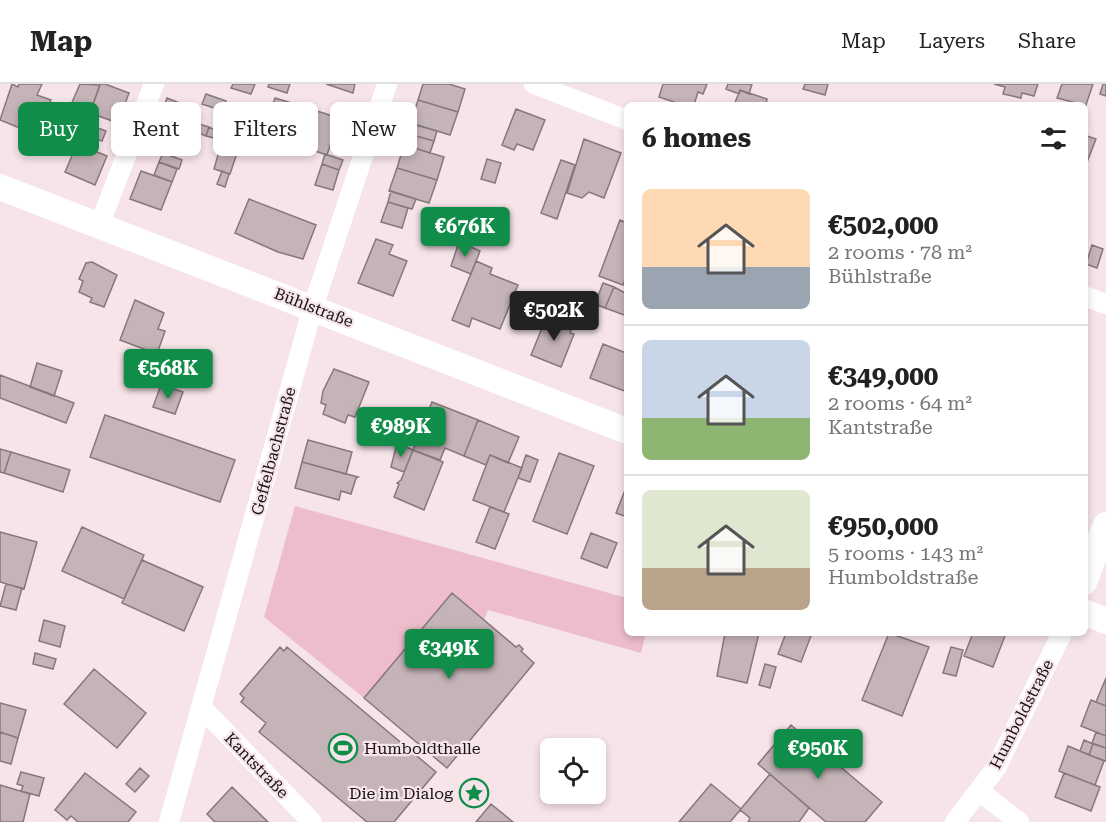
<!DOCTYPE html>
<html lang="en">
<head>
<meta charset="utf-8">
<style>
  body { margin:0; font-family:"Roboto Serif",serif; background:#f6f6f6; color:#222; height:100vh; display:flex; flex-direction:column; font-size:22px; white-space:nowrap }
  * { box-sizing:border-box; margin:0 }
  p { font-size:20px; color:#767676 }
  .icon { flex:none; width:33px; height:33px; fill:none; stroke:currentColor; stroke-width:2; stroke-linecap:round; stroke-linejoin:round }
  .map { position:relative; flex:1; overflow:hidden }
  .details { position:absolute; left:624px; top:18px; width:464px; height:534px; display:flex; flex-direction:column; background:#fff; border-radius:9px; box-shadow:0 3px 9px #0003 }
  .details>* { flex:none }
  .banner { position:absolute; left:18px; top:18px; width:516px; height:54px; display:flex; gap:12px }
  .tools { position:absolute; left:540px; top:654px; display:grid; gap:12px }
  .tools a { display:grid; place-items:center; width:66px; height:66px; border-radius:9px; background:#fff; box-shadow:0 3px 9px #0003; font-size:30px }
  .price { position:absolute; translate:-50% -51px; padding:0 14px; border-radius:6px; background:#0f8d49; color:#fff; font-size:20px; line-height:39px; filter:drop-shadow(0 2px 3px #0008) }
  .price::after { content:''; position:absolute; left:50%; top:36px; width:18px; height:14px; margin-left:-9px; background:inherit; clip-path:polygon(0 0,100% 0,50% 100%) }
  .price.on { background:#222; color:#fff }
  ul { padding:0; list-style:none }
  li { display:flex; align-items:center; gap:18px; height:150px; padding:0 18px }
  li+li { border-top:2px solid #e0e0e0 }
  li span { display:grid; place-items:center; flex:none; width:168px; height:120px; border-radius:9px; color:#555 }
  li>.icon { margin-inline-start:auto }
  span .icon { width:72px; height:72px; fill:#fffc; stroke-width:1 }
  li b { font-size:26px }
  h2 { display:flex; justify-content:space-between; align-items:center; height:72px; padding:0 18px; font-size:26px }
  .chip { padding:0 21px; border-radius:9px; background:#fff; box-shadow:0 3px 9px #0003; font-size:21px; line-height:54px }
  .chip.on { background:#0f8d49; color:#fff }
  header { display:flex; align-items:center; gap:36px; box-sizing:border-box; height:84px; padding:0 30px; background:#fff; border-bottom:2px solid #e0e0e0 }
  header strong { font-size:28px }
  nav { display:flex; gap:33px; margin-inline-start:auto; font-size:21px }
  .map>svg:first-child { display:block }
  .grass { fill:#edbdcb }
  .building { fill:#c4b3b7; stroke:#87777b; stroke-width:1.5 }
  .lines { fill:none; stroke-linecap:round; stroke-linejoin:round }
  .minor { stroke:#fff; stroke-width:20 }
  .tertiary { stroke:#fff; stroke-width:26 }
  .labels { text-anchor:middle; stroke-width:4.5; stroke-linejoin:round; paint-order:stroke }
  .street-label { font-size:16px; fill:#181213; stroke:#f6e4e8 }
  .poi-label { font-size:16px; fill:#181213; stroke:#f6e4e8; text-anchor:start }
</style>
</head>
<body>
<header>
<strong>Map</strong>
<nav><a>Map</a><a>Layers</a><a>Share</a></nav>
</header>
<div class="map">
<svg width="1106" height="738" viewBox="0 0 1106 738">
  <rect width="100%" height="100%" fill="#f6e4e8"/>
  <path class="grass" d="M295,422L627,514V549H646L641,569L488,526L484,536L452,510L364,614L264,533Z"/>
  <path class="building" d="M12,0L18,3L19,0H42L37,11L51,16L37,51L0,36Z
    M80,0L100,1L91,26L88,25L86,29L70,23Z
    M105,0L129,9L118,39L90,29L100,0Z
    M233,0H255L251,10L231,4Z
    M269,0H290L287,9L268,3Z
    M326,0H355L353,9Z
    M423,0H449L465,5L458,28L418,16Z
    M663,0H707L703,10L698,8L694,21H683L659,13Z
    M728,0H752L749,10L740,6L739,10L726,5Z
    M805,0H828L825,11L803,5Z
    M994,0H1038L1034,12L1022,9L1021,14L1003,10L1005,3Z
    M1062,0H1093L1085,24L1084,21L1057,14Z
    M1103,0H1106V12L1100,10Z
    M740,6L767,15L766,21H734Z
    M206,10L226,17L223,27L202,20Z
    M167,14L197,26L189,46L159,35Z
    M275,14L295,20L284,57L263,51Z
    M418,16L458,28L450,51L411,39Z
    M243,20L261,26L248,65L239,63L230,90L214,85L226,43L228,44L233,27L240,29Z
    M295,20L317,27L306,64L284,57Z
    M516,25L545,36L533,66L517,60L514,66L502,61Z
    M317,27L339,34L327,71L306,64Z
    M159,35L199,50L195,63L189,60L186,68L152,56Z
    M82,38L106,47L102,57L78,48Z
    M192,38L199,40L196,48L189,46Z
    M199,40L209,43L206,52L196,48Z
    M412,40L437,47L434,57L409,50Z
    M209,43L217,47L214,54L206,52Z
    M409,50L434,57L430,69L405,61Z
    M1084,51L1096,55L1087,78L1084,77Z
    M584,55L621,69L604,114L589,108L582,114L567,109Z
    M77,60L107,72L95,101L65,88Z
    M404,61L444,73L437,96L397,84Z
    M163,69L182,76L179,85L159,78Z
    M325,70L343,76L339,86L322,80Z
    M487,75L501,79L495,99L481,95Z
    M561,76L575,81L557,135L541,129Z
    M159,78L177,85L172,98L154,91Z
    M322,80L339,86L333,106L315,101Z
    M397,84L437,96L429,119L389,107Z
    M141,87L172,98L161,126L130,115Z
    M222,87L229,90L225,103L217,100Z
    M391,107L416,115L412,125L388,118Z
    M249,115L316,141L303,175L278,168L235,149Z
    M388,118L408,124L402,144L381,138Z
    M620,136L627,139V190L623,201L599,192Z
    M376,155L393,161L389,170L407,177L393,212L358,199Z
    M459,158L480,167L471,190L451,182Z
    M1092,161L1103,165L1097,184L1086,180Z
    M476,177L492,184L490,190L518,201L500,245L472,234L469,243L452,236Z
    M92,178L117,191L104,223L90,218L92,214L79,208L83,197L79,195L86,179Z
    M603,199L614,203L605,224L595,220Z
    M614,203L627,210V232L605,224Z
    M135,216L164,229L158,245L165,247L157,270L120,256Z
    M558,235L573,241L570,249L574,250L561,283L531,271L544,239L548,241L550,236L556,239Z
    M603,260L626,269L627,266V308L590,294Z
    M37,279L62,287L54,312L30,303Z
    M334,285L369,298L355,333L348,331L345,339L323,330L326,321L321,319L323,307Z
    M0,291L74,319L66,339L0,314Z
    M161,301L183,308L175,330L153,323Z
    M432,318L478,336L464,372L445,364L440,376L413,366Z
    M105,331L235,376L220,418L90,373Z
    M478,336L519,353L508,379L490,371L486,381L464,372Z
    M308,356L352,368L346,390L302,378Z
    M397,359L413,366L404,388L391,383Z
    M0,365L11,368L4,389L0,388Z
    M413,366L443,378L424,426L394,413L399,400L397,399L401,396Z
    M11,368L70,386L63,408L4,389Z
    M559,369L594,382L567,450L533,437Z
    M490,371L522,384L504,428L473,416Z
    M526,371L538,376L530,398L518,394Z
    M302,378L358,393L356,394L351,410L341,407L339,416L295,404Z
    M627,401V433L616,429Z
    M490,423L509,430L495,465L476,458Z
    M82,443L144,471L124,515L62,487Z
    M0,448L37,458L24,505L0,498Z
    M591,449L617,459L607,484L581,474Z
    M142,476L203,503L184,547L122,519Z
    M6,500L22,504L16,526L0,522Z
    M452,509L516,563L519,561L523,565L521,567L534,579L447,684L364,614Z
    M44,536L65,542L60,563L39,557Z
    M725,549H759L747,599L717,592Z
    M786,549H812L801,578L778,570Z
    M889,549L929,563L902,632L862,616Z
    M973,549H1006L993,583L964,572Z
    M280,563L284,567L287,563L436,688L394,738H367L259,648L266,639L241,618L244,614L240,610Z
    M951,563L963,566L956,592L943,589Z
    M35,569L56,575L53,585L33,580Z
    M765,580L776,583L770,604L759,601Z
    M94,585L146,629L117,664L64,620Z
    M1106,594V622L1096,618Z
    M1091,616L1106,622V652L1081,642Z
    M0,619L26,626L18,654L0,648Z
    M791,641L882,718L865,738H826L758,680Z
    M0,648L18,654L11,680L0,677Z
    M1096,648L1106,652V664L1092,659Z
    M1084,656L1093,660L1089,671L1080,667Z
    M1093,660L1106,664V677L1089,671Z
    M1068,662L1104,677L1095,701L1059,687Z
    M140,684L149,692L135,708L126,700Z
    M21,688L44,694L39,712L21,707L23,702L17,700Z
    M85,689L136,728L128,738H78L71,732L67,736L55,726Z
    M1064,689L1100,703L1091,727L1055,713Z
    M770,690L809,724L799,738H748L750,734L740,726Z
    M711,700L741,725L730,738H679Z
    M0,701L30,710L23,738H0Z
    M232,703L268,738H215L207,730Z
    M491,720L513,738H476Z"/>
  <g class="lines">
    <path class="minor" d="M534,0L627,36
      M99,142L154,0
      M1084,212L1106,220
      M202,624L312,738
      M979,707L1019,738
      M169,738L313,223L387,0
      M955,738L996,684L1062,549"/>
    <path class="tertiary" d="M0,103L627,347
      M1084,498L1106,441
      M1084,528L1106,537"/>
  </g>
  <defs>
    <g id="stadium-ring" transform="scale(1.5)"><circle r="9.5" fill="#f6e4e8" stroke="#0f8d49" stroke-width="1.5"/><path d="M0-5a6.5 5 0 1 0 0 10a6.5 5 0 1 0 0-10ZM-3.5-1.8h7v3.6h-7Z" fill="#0f8d49"/></g>
    <g id="sight-ring" transform="scale(1.5)"><circle r="9.5" fill="#f6e4e8" stroke="#0f8d49" stroke-width="1.5"/><path d="M0-6L1.8-2.2L6-1.7L2.9 1.2L3.7 5.4L0 3.3L-3.7 5.4L-2.9 1.2L-6-1.7L-1.8-2.2Z" fill="#0f8d49"/></g>
  </defs>
  <g fill-rule="evenodd">
    <use href="#stadium-ring" x="343" y="664"/>
    <use href="#sight-ring" x="474" y="709"/>
  </g>
  <g class="labels">
    <g class="street-label">
      <text transform="translate(314 223) rotate(21)" y="6">Bühlstraße</text>
      <text transform="translate(273 367) rotate(-75)" y="6">Geffelbachstraße</text>
      <text transform="translate(1021 630) rotate(-63)" y="6">Humboldstraße</text>
      <text transform="translate(257 681) rotate(46)" y="6">Kantstraße</text>
    </g>
    <g class="poi-label">
      <text x="364" y="670">Humboldthalle</text>
      <text x="453" y="715" text-anchor="end">Die im Dialog</text>
    </g>
  </g>
</svg>
<div class="tools">
<a><svg class="icon" aria-label="locate" viewBox="0 0 24 24"><circle cx="12" cy="12" r="6"/><path d="M12 2v4M12 18v4M2 12h4M18 12h4"/></svg></a>
</div>
<b class="price" style="left:465px;top:174px">€676K</b>
<b class="price on" style="left:554px;top:258px">€502K</b>
<b class="price" style="left:168px;top:316px">€568K</b>
<b class="price" style="left:401px;top:374px">€989K</b>
<b class="price" style="left:449px;top:596px">€349K</b>
<b class="price" style="left:818px;top:696px">€950K</b>
<div class="banner">
<a class="chip on">Buy</a>
<a class="chip">Rent</a>
<a class="chip">Filters</a>
<a class="chip">New</a>
</div>
<section class="details">
<h2>6 homes<svg class="icon" aria-label="filters" viewBox="0 0 24 24"><path d="M4 7h16M4 17h16"/><circle cx="9" cy="7" r="2"/><circle cx="15" cy="17" r="2"/></svg></h2>
<ul>
<li><span style="background:linear-gradient(#ffd9b3 65%,#9aa5b1 0)"><svg class="icon" aria-label="home" viewBox="0 0 24 24"><path d="M3 11l9-7 9 7M6 9v11h12V9"/></svg></span><div><b>€502,000</b><p>2 rooms · 78 m²</p><p>Bühlstraße</p></div></li>
<li><span style="background:linear-gradient(#c9d6e8 65%,#8fb573 0)"><svg class="icon" aria-label="home" viewBox="0 0 24 24"><path d="M3 11l9-7 9 7M6 9v11h12V9"/></svg></span><div><b>€349,000</b><p>2 rooms · 64 m²</p><p>Kantstraße</p></div></li>
<li><span style="background:linear-gradient(#dfe7d0 65%,#b9a48a 0)"><svg class="icon" aria-label="home" viewBox="0 0 24 24"><path d="M3 11l9-7 9 7M6 9v11h12V9"/></svg></span><div><b>€950,000</b><p>5 rooms · 143 m²</p><p>Humboldstraße</p></div></li>
</ul>
</section>
</div>
</body>
</html>
